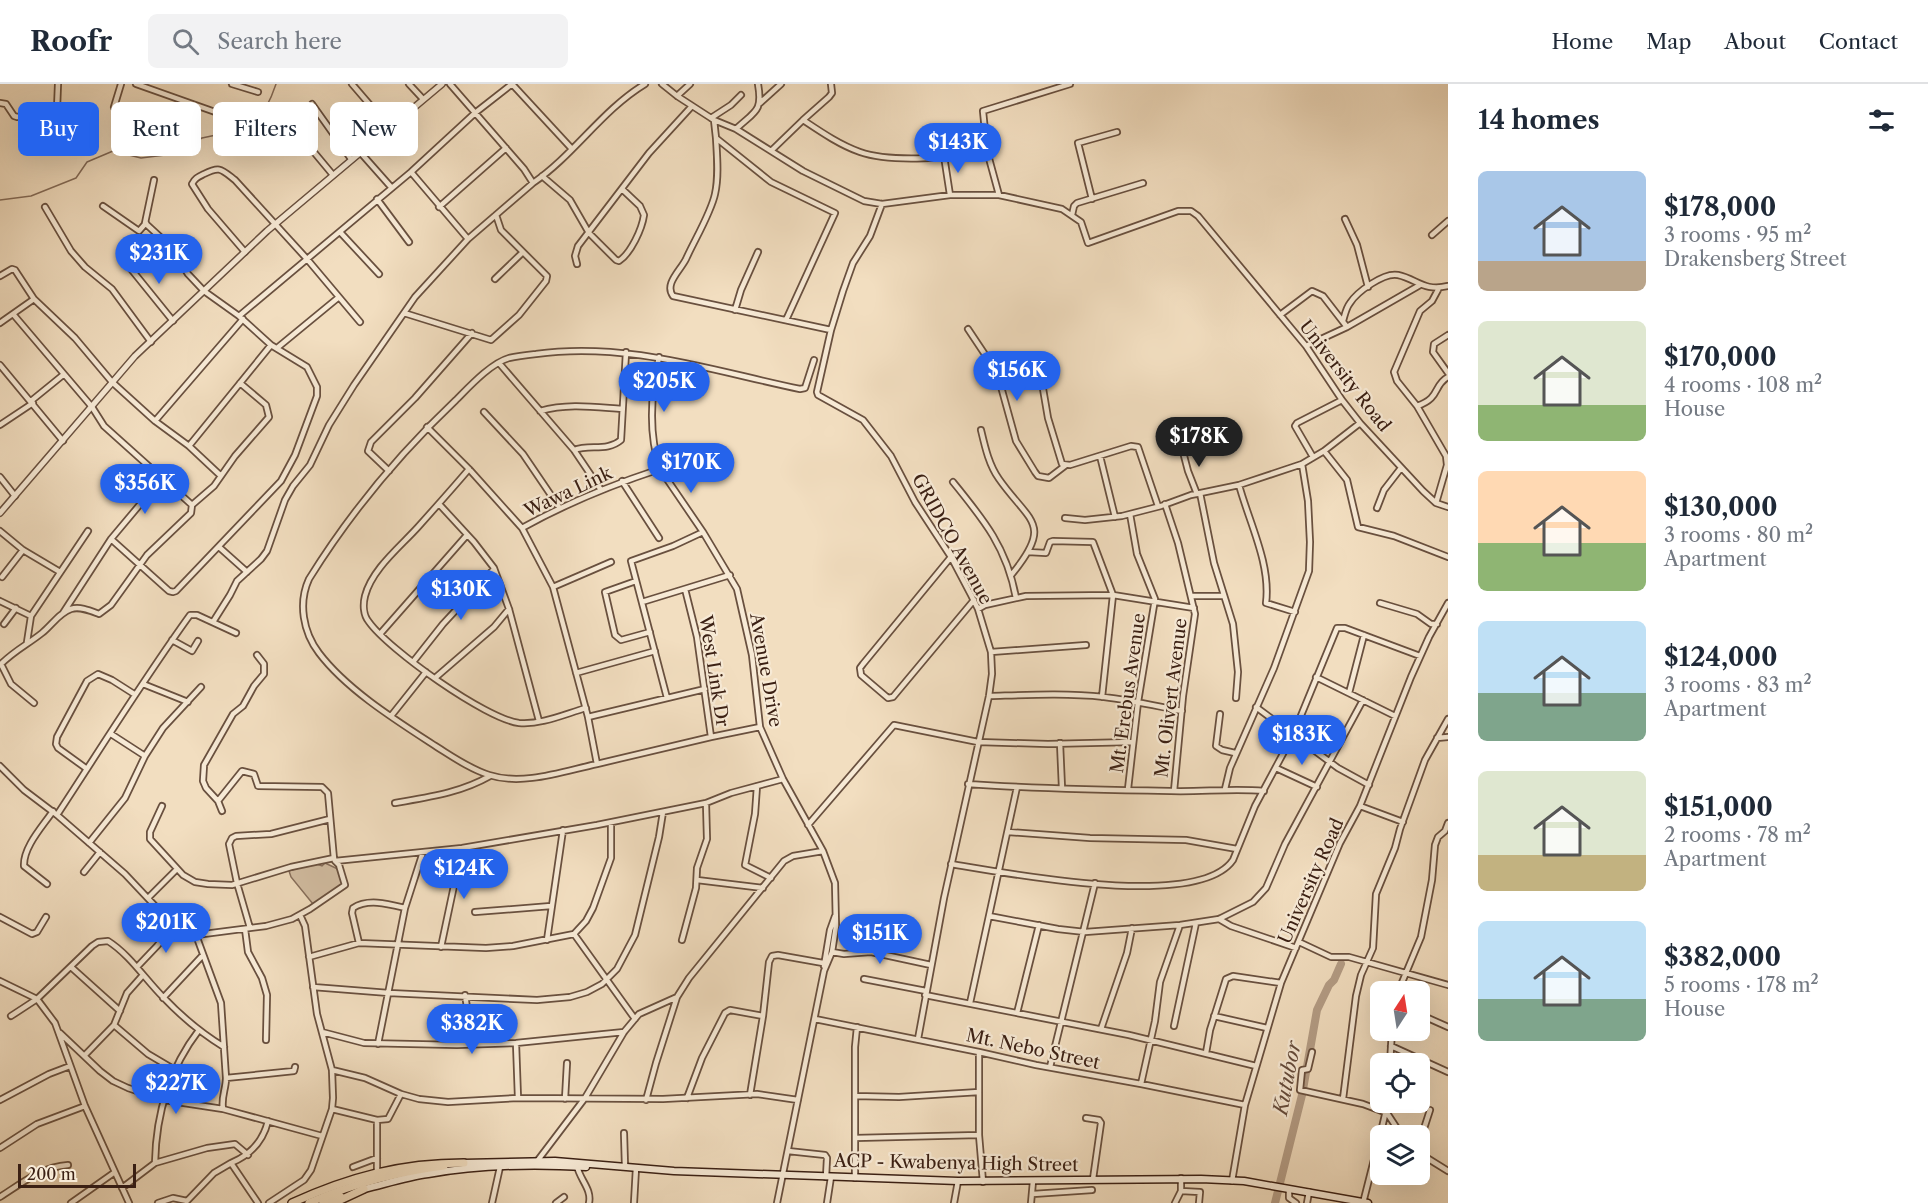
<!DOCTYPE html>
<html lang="en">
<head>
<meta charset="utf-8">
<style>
  body { margin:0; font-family:"Libre Caslon Text",serif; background:#f2f2f3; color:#1f2937; height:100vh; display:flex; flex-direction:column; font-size:22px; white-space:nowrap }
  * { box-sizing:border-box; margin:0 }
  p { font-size:20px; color:#747a83 }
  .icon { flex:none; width:33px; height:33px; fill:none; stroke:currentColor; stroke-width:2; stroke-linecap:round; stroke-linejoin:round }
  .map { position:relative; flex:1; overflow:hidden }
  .sheet { display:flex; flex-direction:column; background:#fff; width:480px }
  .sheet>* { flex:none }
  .top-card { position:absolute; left:18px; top:18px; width:570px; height:54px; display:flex; gap:12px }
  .needle { width:39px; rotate:12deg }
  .tools { position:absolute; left:1370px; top:897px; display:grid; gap:12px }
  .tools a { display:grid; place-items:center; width:60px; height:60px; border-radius:9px; background:#fff; box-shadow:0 6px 24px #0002; font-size:30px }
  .scale { position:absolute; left:18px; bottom:15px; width:118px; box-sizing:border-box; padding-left:6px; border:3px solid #3b2014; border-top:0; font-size:16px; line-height:21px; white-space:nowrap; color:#3b2014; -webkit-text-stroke:4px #f7ead6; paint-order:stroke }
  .price { position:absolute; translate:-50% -51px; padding:0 14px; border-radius:21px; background:#2563eb; color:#fff; font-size:20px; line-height:39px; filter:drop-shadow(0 2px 3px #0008) }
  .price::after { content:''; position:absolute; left:50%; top:36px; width:18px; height:14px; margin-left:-9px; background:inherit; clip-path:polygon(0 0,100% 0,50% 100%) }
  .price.on { background:#222; color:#fff }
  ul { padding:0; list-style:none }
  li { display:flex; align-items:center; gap:18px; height:150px; padding:0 30px }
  li span { display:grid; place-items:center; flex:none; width:168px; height:120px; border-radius:9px; color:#555 }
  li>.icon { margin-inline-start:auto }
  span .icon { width:72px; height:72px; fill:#fffc; stroke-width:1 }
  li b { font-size:26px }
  h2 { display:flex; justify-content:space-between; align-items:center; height:72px; padding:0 30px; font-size:26px }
  .chip { padding:0 21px; border-radius:9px; background:#fff; box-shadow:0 6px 24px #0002; font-size:21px; line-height:54px }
  .chip.on { background:#2563eb; color:#fff }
  header { display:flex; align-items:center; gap:36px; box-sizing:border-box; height:84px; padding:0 30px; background:#fff; border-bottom:2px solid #e0e1e3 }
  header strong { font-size:28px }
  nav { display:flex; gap:33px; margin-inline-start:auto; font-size:21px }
  .search { width:420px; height:54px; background:#f2f2f3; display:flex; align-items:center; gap:15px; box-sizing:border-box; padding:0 21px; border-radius:9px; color:#747a83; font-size:22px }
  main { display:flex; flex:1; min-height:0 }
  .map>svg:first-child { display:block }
  .green { fill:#d3bea3; stroke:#876f5c; stroke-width:1.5 }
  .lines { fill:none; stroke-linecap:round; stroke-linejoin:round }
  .stream { stroke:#846b58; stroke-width:1.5 }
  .river { stroke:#b49d86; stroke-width:8 }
  .minor-casing { stroke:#69503f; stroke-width:8 }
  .tertiary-casing { stroke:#69503f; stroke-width:8 }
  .secondary-casing { stroke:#3b2014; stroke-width:9 }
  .primary-casing { stroke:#3b2014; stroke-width:10 }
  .trunk-casing { stroke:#3b2014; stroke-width:10 }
  .minor { stroke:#f7ead6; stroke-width:4.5 }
  .tertiary { stroke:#f7ead6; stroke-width:5 }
  .secondary { stroke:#f7ead6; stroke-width:6 }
  .primary { stroke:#f2dec0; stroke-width:7 }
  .trunk { stroke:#f2dec0; stroke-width:7 }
  .labels { text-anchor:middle; stroke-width:4.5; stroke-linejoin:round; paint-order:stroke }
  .street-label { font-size:18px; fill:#3b2014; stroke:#f7ead6 }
  .water-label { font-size:20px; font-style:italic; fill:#654c3c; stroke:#f7ead6 }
</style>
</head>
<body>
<header>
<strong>Roofr</strong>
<div class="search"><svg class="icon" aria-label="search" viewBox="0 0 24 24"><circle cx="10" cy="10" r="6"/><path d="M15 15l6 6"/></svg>Search here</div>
<nav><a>Home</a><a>Map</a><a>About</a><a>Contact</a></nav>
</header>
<main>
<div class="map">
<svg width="1448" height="1119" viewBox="0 0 1448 1119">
  <rect width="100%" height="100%" fill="#f2dec0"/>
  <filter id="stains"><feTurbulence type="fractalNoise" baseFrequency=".00333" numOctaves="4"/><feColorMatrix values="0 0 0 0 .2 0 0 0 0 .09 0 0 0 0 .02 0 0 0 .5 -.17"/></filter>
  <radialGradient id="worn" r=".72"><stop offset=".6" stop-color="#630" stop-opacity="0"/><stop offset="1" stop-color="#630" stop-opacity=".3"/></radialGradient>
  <path class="green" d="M314,779L322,782L325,779L340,786L344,801L313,820L291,793L289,787Z"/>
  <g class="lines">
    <path class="stream" d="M0,116L31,112L76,94L87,78L113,67L141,74L173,70L202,54L235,47L246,48C261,36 270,18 276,0"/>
    <path class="river" d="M1275,1119L1302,1011L1317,926L1329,901L1334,896L1341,880"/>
    <g class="minor-casing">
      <path id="minor" d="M136,0L218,29
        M232,0L258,8
        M352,0L389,43
        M409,0L423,15
        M450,0L524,85L533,99C574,71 602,26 645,0
        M512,0L572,65
        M662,0L677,12L714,36L716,54L771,98L835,129L786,236
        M677,12L690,0
        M0,19L6,20L14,32L17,33L55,26L57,25L58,0
        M760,19L781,0
        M312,20L351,75
        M114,23L121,0
        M711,34L731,21L741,11
        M714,36L736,45C755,27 763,28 758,0
        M803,36L829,13L832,9L831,0
        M736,45L803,87L864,117L882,120L950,111H999L1062,125L1081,138L1088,159L1178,127H1191L1198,132L1306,262L1342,316L1360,339L1423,407L1436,419L1448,423
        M716,54C717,72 719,92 715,110C711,129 694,157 686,175C680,187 664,200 673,212L831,246
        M303,55L333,91
        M772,66L803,36C821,48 840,61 860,68C891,79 955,74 987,67
        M360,68L391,103
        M944,72L950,111
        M411,88L468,155L533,99
        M542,92L570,116L589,149L616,176L619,177C631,169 642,145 644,131L640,122L622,105
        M999,111L987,67L983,27L1070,0
        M377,115L409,158
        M1092,115L1078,59L1117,48
        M882,120L870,152L853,179L843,207L831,246L817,308L818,311L863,336L891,372L915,418L951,473L971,511L978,525L991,568L992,590L989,612L944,814L918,955
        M103,122L139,147L146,139
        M45,123L71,167L85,183L112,205L151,258
        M439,123L506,64
        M1072,131L1074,122L1077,119L1143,99
        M1345,135L1357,161L1368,203
        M340,148L379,190
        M1432,151L1448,137
        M134,168L131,185L173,237
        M245,168L208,125L192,100C195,94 198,93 204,90C220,82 221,85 235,96L307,175L360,238
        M577,180L575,172L578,162L649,69L692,22
        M0,192L12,185L15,186L34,215L75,254L112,298L155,337L189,362L271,261
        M495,195L522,169
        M735,226L741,206L758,168
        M404,229L491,256L519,231L546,197L547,192L501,146L496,131
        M1280,231L1312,207L1323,212L1347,243
        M239,232L411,88L475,29L512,0
        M1343,237C1345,230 1346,224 1350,219C1357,208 1384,188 1398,191C1417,195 1424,208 1448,202
        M0,239L34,215
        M968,245L994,284L1000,299L1016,357L1035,388L1038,392L1049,394L1066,381
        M1448,251L1434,260L1433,268L1448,289
        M1306,262L1347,243L1420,201
        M277,264L339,213
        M659,273C651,309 648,349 660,385L703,448L737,505L752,571L760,643L783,695L823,767L835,799L836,842L832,868L824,887L777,1119
        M499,279L574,366L601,406
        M0,281L63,357
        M1041,293L1048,334L1062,380L1070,381L1131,362L1138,363L1158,422
        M31,317L63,291
        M1417,322C1441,314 1433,301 1448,293
        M540,327C568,319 594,323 622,325
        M484,328L523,370L559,423
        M155,337L243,235
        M0,341L33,319
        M427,343L469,385L522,444L553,503L588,633L597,680L711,653L697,553L685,505
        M981,346C985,363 989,381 999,395C1029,438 1054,439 1012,490
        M189,362L221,392
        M1182,364L1188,387L1197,410
        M574,366C590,360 607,368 621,356L626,268
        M1324,367L1347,396L1358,443L1394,452L1448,473
        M1100,372L1115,433
        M1313,373L1295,342L1297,339L1342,316
        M469,385C452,405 435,424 418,443C400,463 372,485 365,512C363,520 363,531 369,538C389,566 486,635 519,639C541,641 565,630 586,624
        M389,387L368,367L371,358L415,314L472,249
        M0,393L15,412
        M622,397L659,454
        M953,398C984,436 1007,464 1016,514
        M1239,401C1249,438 1271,480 1266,519L1295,528
        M1200,409L1214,479L1233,540L1238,588L1236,614
        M1436,419L1447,381L1446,372L1417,322L1397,297L1394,288L1420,227L1432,217L1439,204
        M439,420L474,458L494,484L509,525L539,637
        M1165,420L1178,459L1195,530L1183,612L1174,707
        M192,421L214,402L235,372L269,333L266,321L240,299
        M1377,424L1384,406L1401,384
        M1065,434L1085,436L1122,432L1161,422L1191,411L1239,401L1302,380L1324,367L1360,339
        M522,444C567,419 611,401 660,385
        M0,447L23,466L60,488
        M111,455L163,393
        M219,463L247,488
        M1028,468L1046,469L1050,458L1053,457L1093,458L1113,511L1102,613
        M951,473L863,580L860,584L861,591L888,614L893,613L974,516
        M2,493L23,466
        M636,497L605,508L615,551L621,556L650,548
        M553,503L611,478
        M1191,512H1224
        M0,517L31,532
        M642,518L730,491
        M1380,519L1417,530L1431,540H1437
        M978,525L985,521L1026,512L1113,511L1194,524
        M63,529L111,455L169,507L173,508L176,507L281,397L295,371L317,312V303L307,283L271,261L239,232L204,207L188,190L171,163L145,139L154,96
        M213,538L230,511L237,497L261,475L267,467L285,416L293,402L310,381L329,341L354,301L415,213L468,155
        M4,540L16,524
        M380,550L467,451
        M172,556L192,567L198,557
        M27,558L31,532L88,447
        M991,568L1086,561
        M413,578L443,540L494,485
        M1,580L11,600L34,619
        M0,581C15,566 27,561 42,549C52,541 59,529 71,525C80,522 91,527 99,530L111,521L147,471L191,429L192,421L104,342L92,323L13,230
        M576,589L655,567
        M1316,593L1395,632
        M435,594L494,543L509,525
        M143,600L188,618
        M1349,609L1364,551
        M989,612C1027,611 1066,609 1104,613C1131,616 1156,622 1182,627
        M667,614L631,477L673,462L703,448
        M1256,623L1338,684L1369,701
        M1220,630L1216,662L1222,666L1235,669
        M391,632L426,588
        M588,633L705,605
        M111,650L145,672
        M711,653L760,643
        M1437,654L1448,653
        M1060,659L1062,704
        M597,680C564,687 523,702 489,691C470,685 453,673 437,663C397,637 347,606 319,569C303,548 298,519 309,495C350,429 400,369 456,316C469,303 491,279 509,274C518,272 527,271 536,270C626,257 713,287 800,305L805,304L814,276
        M0,682L24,706L57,731L125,790L157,824L176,839L196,851L266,842L292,835L310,825L345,801L339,781L335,777L462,764L597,741L706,719L731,709L783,695
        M1276,684L1317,703
        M87,685L58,664L56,660L57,653L87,597L98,590L112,596L134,610
        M968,700C1036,705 1104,706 1171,707C1202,708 1233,704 1264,707
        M757,702L755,730L745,781L771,794
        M1128,705L1138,618L1155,515L1137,470L1130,430
        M1225,705L1230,684L1274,584L1309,487L1310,458L1308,417L1302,380
        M218,717L242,687L254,690L258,702L322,703L328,709L334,775
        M395,719C429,713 460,709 490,692
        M162,722L150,748V755L183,791L195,798L208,800L232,801L291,783L334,774
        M1360,722L1403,738
        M222,727L218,717L206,704L203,697L204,681L233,630L243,622L254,602L264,590V580L257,571
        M57,731C101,664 143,596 190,531H197L236,549
        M808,741L894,641L978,658L1048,660L1133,658
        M1008,748L1090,754L1186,756L1237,765
        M89,759L125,714L145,672L163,644L201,603
        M951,780C1007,789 1198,827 1233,776L1255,722L1293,651L1337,544H1345L1420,572
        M84,788L100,768
        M697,796L763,804
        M47,800L24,782C23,763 43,742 53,727
        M148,814L177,785
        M475,828L551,822
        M989,832L1058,845L1085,848L1180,841L1219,835L1253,818L1266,804L1285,760L1363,616
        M0,833L32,850L37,848L46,833
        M1219,835L1231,842L1296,864
        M250,844L237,799L229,760L232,754L236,752L271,750L330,735
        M245,845L248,868L262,894L267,911L266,956
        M574,850L635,935
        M196,851L221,919L226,994C226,1005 221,1013 223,1025
        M547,856L563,746
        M682,856L696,804L697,784L707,755L706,719
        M1299,858L1331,873H1349L1448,901
        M359,859L352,829L353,824C368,814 389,820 405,824
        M441,863L462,764
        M832,868L844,870L871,868L931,881
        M309,873L359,859L486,864L513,862L574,850L586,837L593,824L611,774V739
        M824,882L830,846L835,832
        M71,883L120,927
        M137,883L157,862L176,839
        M864,895L926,907
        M0,897L37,915L55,939L85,1022L129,1119
        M313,903L389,909L537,916L570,913L587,908L602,900L617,885L635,851L659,753L663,728
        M1398,908L1421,853L1432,796L1435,761L1438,753L1445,747L1448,739
        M465,911L473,960
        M925,911L1129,951L1256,982
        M163,914L203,871
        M970,919L1017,703
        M1017,929L1039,841
        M1419,930L1448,943
        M11,932L37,915L92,862L98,858L108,857C130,871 145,895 163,913C181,932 201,949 224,963
        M1214,932L1267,944
        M815,935L979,968L1036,981L1141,1000L1245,1021
        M114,941L148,970L175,986
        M1174,942L1196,839
        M1101,945L1127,869L1132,844
        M322,948L364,959L457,961L516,959L624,948
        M60,949L100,987L113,997L128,1004L164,1016L223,1025L322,1052
        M516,959L518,1014
        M378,960L405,824L423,768
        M1391,962L1448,988
        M979,968V1051L983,1098
        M1312,968L1308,985L1302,986L1300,1006L1363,1020L1387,1029L1402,1052
        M1206,969L1210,946L1226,895L1233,892L1281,899
        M84,972L114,941L127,909L143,891
        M1390,980L1392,946
        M1050,983L1095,799
        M332,986L365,994L401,1010L419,1015L448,1018L518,1014L663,1015L757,1010L798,1016
        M226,994L294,987L295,983
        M1141,1000L1155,937L1160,898L1180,841
        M750,1011L763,932L769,878L772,872L778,871L823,879
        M855,1012L899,1013L979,1008
        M687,1014L702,974L725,929L730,926L763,932
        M565,1015L567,979
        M1343,1015L1356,912L1361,891L1373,864L1376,810L1395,764L1400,745L1425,676L1448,635
        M0,1016L49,990L70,982
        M646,1016L656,979L677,913L689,894L784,777L793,772L823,767
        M332,1025L377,1036V1088
        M1086,1034L1099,1036L1101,1039L1093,1095
        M377,1036L388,1035L401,1010
        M624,1049L625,1082
        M1380,1052L1388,1018
        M855,1054L979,1051
        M1419,1060L1430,1026
        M0,1064L37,1040L85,1022
        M788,1067L825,1071L827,1074L826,1093
        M1419,1069L1448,1087
        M538,1076L585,1014L624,948L639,930L677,913
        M155,1079C156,1031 169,985 199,946
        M577,1082C580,1096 592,1105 589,1119
        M353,1083L377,1074
        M855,1094V963L857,943
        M1232,1097L1245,1021L1281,899L1340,759L1360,722L1411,593L1429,553L1448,519
        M122,1104L155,1079L207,1064L235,1060L248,1071
        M1289,1105V1114L1296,1119
        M1181,1107L1200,1108L1199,1119
        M1033,1110L1092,1106
        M0,1113C22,1099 41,1083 68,1081
        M71,1119L115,1088
        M158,1119L173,1114L187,1117L214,1089L231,1079
        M258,1119L231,1079C250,1071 263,1058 268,1037
        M269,1119L304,1096L311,1086L332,1025L333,1014L332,986L317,930L305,842L300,831
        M492,1119L500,1083
        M556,1119L564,1113
        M634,1119L636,1084
        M827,1119L831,1093
        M954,1119L958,1097
        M1031,1119L1033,1097
        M1175,1119L1181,1107V1094
        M1307,1119L1309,1108
        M1363,1119L1380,1052"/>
    </g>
    <g class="tertiary-casing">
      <path id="tertiary" d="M0,429L135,272L267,147L442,0"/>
    </g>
    <g class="secondary-casing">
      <path id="secondary" d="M464,1079L555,1077L674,1087L958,1097L1201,1095L1244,1097L1368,1119
        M364,1105C385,1100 406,1093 428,1090C479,1081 534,1080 586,1083"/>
    </g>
    <g class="primary-casing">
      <path id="primary" d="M309,1119C352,1100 397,1088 444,1082
        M323,1119L341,1113"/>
    </g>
    <g class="trunk-casing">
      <path id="trunk" d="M292,1119C349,1093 401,1079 464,1079
        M334,1119L364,1105"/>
    </g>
    <use href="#minor" class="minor"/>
    <use href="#tertiary" class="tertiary"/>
    <use href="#secondary" class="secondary"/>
    <use href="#primary" class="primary"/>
    <use href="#trunk" class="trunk"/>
  </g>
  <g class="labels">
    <g class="street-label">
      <text transform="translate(1345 292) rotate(52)" y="6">University Road</text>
      <text transform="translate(568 408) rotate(-25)" y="6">Wawa Link</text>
      <text transform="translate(952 455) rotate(61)" y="6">GRIDCO Avenue</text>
      <text transform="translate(766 586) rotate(80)" y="6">Avenue Drive</text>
      <text transform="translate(714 587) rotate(81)" y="6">West Link Dr</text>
      <text transform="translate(1128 609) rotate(-82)" y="6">Mt. Erebus Avenue</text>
      <text transform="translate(1171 614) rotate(-83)" y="6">Mt. Olivert Avenue</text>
      <text transform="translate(1311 797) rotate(-66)" y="6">University Road</text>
      <text transform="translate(1033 965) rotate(12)" y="6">Mt. Nebo Street</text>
      <text transform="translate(956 1079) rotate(1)" y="6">ACP - Kwabenya High Street</text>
    </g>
    <g class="water-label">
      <text transform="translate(1287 994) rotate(-79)" y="7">Kutubor</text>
    </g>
  </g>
  <rect width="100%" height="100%" filter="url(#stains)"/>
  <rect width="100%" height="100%" fill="url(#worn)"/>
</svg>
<div class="tools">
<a><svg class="needle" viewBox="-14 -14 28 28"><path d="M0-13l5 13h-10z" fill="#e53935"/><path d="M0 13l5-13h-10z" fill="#747a83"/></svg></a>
<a><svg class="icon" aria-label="locate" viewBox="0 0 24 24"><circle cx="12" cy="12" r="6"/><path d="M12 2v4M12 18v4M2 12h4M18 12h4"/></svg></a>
<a><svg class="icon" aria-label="layers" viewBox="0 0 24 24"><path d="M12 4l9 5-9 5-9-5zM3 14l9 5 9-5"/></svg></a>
</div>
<div class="scale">200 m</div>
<b class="price" style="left:958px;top:90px">$143K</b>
<b class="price" style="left:159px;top:201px">$231K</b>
<b class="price" style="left:1017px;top:318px">$156K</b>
<b class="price" style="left:664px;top:329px">$205K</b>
<b class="price on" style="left:1199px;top:384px">$178K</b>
<b class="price" style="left:691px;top:410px">$170K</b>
<b class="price" style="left:145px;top:431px">$356K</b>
<b class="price" style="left:461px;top:537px">$130K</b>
<b class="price" style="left:1302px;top:682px">$183K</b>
<b class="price" style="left:464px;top:816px">$124K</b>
<b class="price" style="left:166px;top:870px">$201K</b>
<b class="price" style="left:880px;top:881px">$151K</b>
<b class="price" style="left:472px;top:971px">$382K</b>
<b class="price" style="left:176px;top:1031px">$227K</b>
<div class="top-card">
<a class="chip on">Buy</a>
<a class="chip">Rent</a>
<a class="chip">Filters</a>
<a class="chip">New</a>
</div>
</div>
<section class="sheet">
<h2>14 homes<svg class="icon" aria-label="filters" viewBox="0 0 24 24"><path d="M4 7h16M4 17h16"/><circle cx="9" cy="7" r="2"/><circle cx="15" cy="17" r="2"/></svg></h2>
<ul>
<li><span style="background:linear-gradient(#a9c7e8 75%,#b9a48a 0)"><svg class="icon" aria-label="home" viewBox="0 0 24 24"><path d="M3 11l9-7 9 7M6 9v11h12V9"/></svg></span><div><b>$178,000</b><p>3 rooms · 95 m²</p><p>Drakensberg Street</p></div></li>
<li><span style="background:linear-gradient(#dfe7d0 70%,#8fb573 0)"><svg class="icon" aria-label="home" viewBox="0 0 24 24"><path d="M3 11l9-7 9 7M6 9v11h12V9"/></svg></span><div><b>$170,000</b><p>4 rooms · 108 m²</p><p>House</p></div></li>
<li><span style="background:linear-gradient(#ffd9b3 60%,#8fb573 0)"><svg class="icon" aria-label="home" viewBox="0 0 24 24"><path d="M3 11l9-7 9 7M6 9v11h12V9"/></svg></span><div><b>$130,000</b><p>3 rooms · 80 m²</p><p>Apartment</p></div></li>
<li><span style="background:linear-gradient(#bfe0f5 60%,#7fa58c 0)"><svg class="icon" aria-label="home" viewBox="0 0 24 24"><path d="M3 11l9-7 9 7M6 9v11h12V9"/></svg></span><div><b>$124,000</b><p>3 rooms · 83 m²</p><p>Apartment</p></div></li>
<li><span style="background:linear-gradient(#dfe7d0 70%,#c2b280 0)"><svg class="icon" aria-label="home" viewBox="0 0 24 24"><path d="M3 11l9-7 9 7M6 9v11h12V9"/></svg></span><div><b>$151,000</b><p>2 rooms · 78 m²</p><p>Apartment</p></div></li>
<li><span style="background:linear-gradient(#bfe0f5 65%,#7fa58c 0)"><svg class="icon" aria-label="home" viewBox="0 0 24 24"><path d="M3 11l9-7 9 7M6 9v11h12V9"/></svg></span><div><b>$382,000</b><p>5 rooms · 178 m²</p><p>House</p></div></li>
</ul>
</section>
</main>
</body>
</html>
